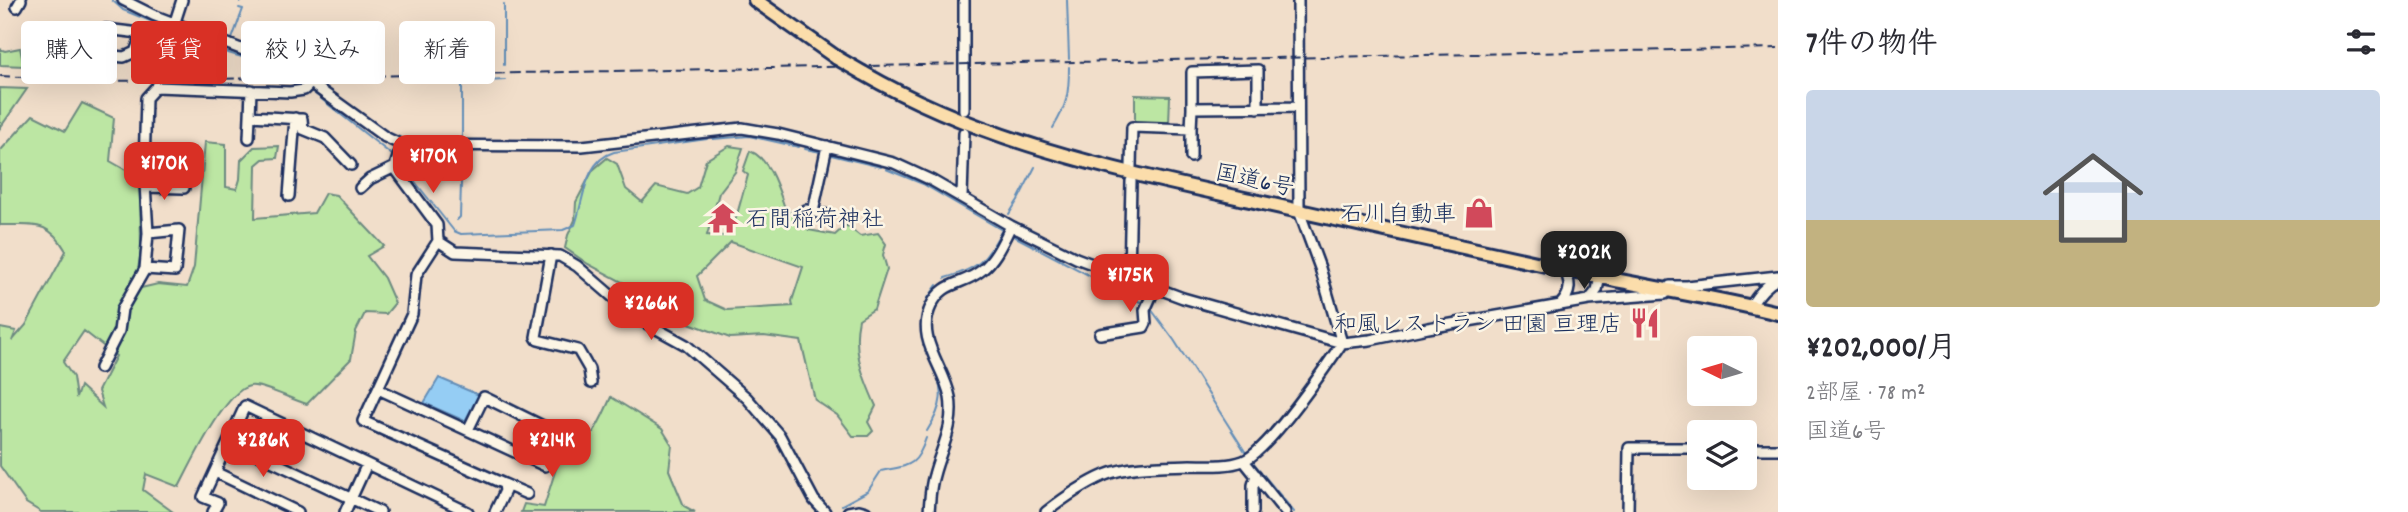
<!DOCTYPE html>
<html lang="ja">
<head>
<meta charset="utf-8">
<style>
  body { margin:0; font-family:Dekko,"Klee One",sans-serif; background:#f2f2f3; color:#2b2b33; height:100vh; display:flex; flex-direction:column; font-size:26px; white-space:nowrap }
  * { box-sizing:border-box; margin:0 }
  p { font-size:23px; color:#7c7c81 }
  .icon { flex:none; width:38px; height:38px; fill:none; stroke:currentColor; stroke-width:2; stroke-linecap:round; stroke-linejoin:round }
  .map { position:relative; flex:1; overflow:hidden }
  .side { display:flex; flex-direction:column; background:#fff; width:630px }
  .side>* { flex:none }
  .banner { position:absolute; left:21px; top:21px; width:665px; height:63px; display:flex; gap:14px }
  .needle { width:46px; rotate:275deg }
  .fabs { position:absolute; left:1687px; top:336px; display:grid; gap:14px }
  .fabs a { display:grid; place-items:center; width:70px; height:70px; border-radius:7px; background:#fff; box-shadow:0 7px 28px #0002; font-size:35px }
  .price { position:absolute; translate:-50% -60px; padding:0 16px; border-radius:14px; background:#d93025; color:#fff; font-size:23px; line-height:46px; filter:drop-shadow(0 2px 4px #0008) }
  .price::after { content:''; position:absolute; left:50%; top:42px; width:21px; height:16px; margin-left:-10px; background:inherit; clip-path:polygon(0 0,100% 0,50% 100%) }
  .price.active { background:#222; color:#fff }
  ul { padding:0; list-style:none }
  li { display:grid; align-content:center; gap:14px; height:371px; padding:0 28px }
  li span { display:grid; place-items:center; height:217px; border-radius:7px; color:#555 }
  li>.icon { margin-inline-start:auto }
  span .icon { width:126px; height:126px; fill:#fffc; stroke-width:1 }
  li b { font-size:30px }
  h2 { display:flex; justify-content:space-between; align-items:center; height:84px; padding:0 28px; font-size:30px }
  .pill { padding:0 24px; border-radius:7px; background:#fff; box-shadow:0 7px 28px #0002; font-size:24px; line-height:63px }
  .pill.active { background:#d93025; color:#fff }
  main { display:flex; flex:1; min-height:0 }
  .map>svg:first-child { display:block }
  .green { fill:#bce6a3; stroke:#6c8a80; stroke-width:2; fill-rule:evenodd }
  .water { fill:#95cdf4; stroke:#648eb8; stroke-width:2 }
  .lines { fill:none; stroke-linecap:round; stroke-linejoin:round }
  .stream { stroke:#648eb8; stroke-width:2 }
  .minor-casing { stroke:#1b2f5e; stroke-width:14 }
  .highway-casing { stroke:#1b2f5e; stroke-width:18 }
  .minor { stroke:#fcf5e5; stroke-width:9 }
  .highway { stroke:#fbddab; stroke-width:12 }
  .rail { stroke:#1b2f5e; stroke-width:2; stroke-dasharray:10 5; stroke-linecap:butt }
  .highway-bridge-casing { stroke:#1b2f5e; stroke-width:18; stroke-linecap:butt }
  .highway-bridge { stroke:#fbddab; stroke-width:12 }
  .labels { text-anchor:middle; stroke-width:5; stroke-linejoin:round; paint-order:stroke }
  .street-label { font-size:23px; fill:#1b2f5e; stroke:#fcf5e5 }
  .poi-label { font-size:23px; fill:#1b2f5e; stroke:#fcf5e5; text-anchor:end }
</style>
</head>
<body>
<main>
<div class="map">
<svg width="1778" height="512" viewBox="0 0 1778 512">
  <rect width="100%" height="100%" fill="#f1deca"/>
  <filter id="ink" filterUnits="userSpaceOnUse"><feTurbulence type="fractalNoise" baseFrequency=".0143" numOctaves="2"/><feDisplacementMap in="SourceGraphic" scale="14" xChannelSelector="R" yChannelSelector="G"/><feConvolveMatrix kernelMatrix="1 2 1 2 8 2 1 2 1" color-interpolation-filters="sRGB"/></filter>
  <g filter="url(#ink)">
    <path class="green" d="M20,48L24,66L0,65V49L5,51Z
      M0,88L27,89L0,128Z
      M1135,95L1170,96L1169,124L1135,123Z
      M82,103L114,118L110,161L140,178L141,250L137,277L141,288L158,284L187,287L194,267L205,142L226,144V187L237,189L240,179L241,160L254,147L279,146L277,158L263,159L256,165L255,218L314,213L325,193L336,195L384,246L367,256L384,278L395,303L386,314L365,313L356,331L351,359L307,404C292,400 262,384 250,386C226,389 190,466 179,487L146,474L143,490L173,512H41L26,503L0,466V328L16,331L12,341L26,325L66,251C48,219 33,226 0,225V151L33,115L65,131ZM84,331L116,356L98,391L103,407L80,386L76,398L73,377L63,362Z
      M729,146L743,148L735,172L719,193L707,235L725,236L736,218L748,175L743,171L750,151C771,159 779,192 786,211L795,213L809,230L835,235L846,225L860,236L878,233L886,244L883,255L887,269L874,309L859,319C852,351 863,377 876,406L868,422L873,431L868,436H853L837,415L815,400L801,341L764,336L730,338L689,323L659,297L639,291L588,264L565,248L568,235L575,220L576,202L593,170L607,158L617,164L626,189L642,202L656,186L687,194L698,187L706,160ZM731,242L803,267L792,301L793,306L727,310L705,300L697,276Z
      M611,397L662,429L672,445L669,470L684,506L695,512H521L524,504L544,507L558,462C589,447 598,427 611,397Z"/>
    <path class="water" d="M439,378L479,395L465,421L424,403Z"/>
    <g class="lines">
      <path class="stream" d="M112,0L123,10L163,26
        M1067,0L1069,59
        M240,2V0
        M504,4V65
        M175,31C214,49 253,65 297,66L298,69
        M232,39L243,9L239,8
        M466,82L505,80
        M310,90L392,155
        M1053,128C1067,105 1069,94 1069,67
        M462,139V82
        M713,139L749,136L799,147
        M805,149L821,152
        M831,155L881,167
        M401,164L454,231L461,234L563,230L575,225C584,200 584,161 614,152L707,139
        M886,169L923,184L1002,230C984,262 981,267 945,278
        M1009,214L1018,200L1035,167
        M457,220L460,217L462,149
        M1012,235L1144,304
        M1151,309L1174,340L1246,453
        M923,313L928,298L937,285
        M922,332L924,345L929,357
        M927,431C943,406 945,392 933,364
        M1252,461L1294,512
        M842,505L868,491L881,471C909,465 916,468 926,438"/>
      <g class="minor-casing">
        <path id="minor" d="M123,0L153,15L246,51L298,58L316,87L385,137L402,145L582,146L742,128L778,134L894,163L931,180L1011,226L1076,258L1183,298L1342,343L1370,340L1428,328L1589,300L1597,290L1600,277
          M964,0V110
          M17,7L21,0
          M173,28L182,0
          M139,42L135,52L124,57L102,55L95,45L98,35L106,29L156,35L163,33L173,24
          M251,90L250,116L302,119L303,129L325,138L351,165
          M1192,108V72L1258,70V108
          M1191,129V157
          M249,138L250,116
          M402,145L396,163L397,171L437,225L438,241L416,275L412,314L363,421L504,484L505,491L495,512
          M1131,167L1132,127L1191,129L1192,108L1298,107
          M145,187L184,188
          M360,188L370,179L395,167
          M289,196L295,118
          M962,197L964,133
          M806,210L828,215
          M813,212L827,146
          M438,241L455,252L560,256L577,266L637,318L686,345L747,398L780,436L814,500L825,512
          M551,255L536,337L538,340L578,350L589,369L591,383
          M145,269L175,271L179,230L148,233
          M1129,278L1131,181
          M1670,286H1687L1778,276
          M1589,300L1665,294
          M1561,304C1571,293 1571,284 1565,270
          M1750,307C1757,296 1765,285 1778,279
          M1100,334L1144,327L1146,323L1145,310L1155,288
          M100,368L119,331L122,309L145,269L148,233L144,168L146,98L156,87L290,92L304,90L311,83
          M378,389L545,466L559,434L484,397L468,430
          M229,441L380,512
          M1745,449H1778
          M1244,461L1285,512
          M215,472L298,512
          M504,484L527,494
          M213,512L218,503L203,497L245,406L468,512
          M345,512L367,464
          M848,512L859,510L866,512
          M929,512C930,500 930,487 934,475C941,448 955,426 950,397C944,366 915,339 931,306C943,280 963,286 982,270C996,259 1003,241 1011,226
          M1046,512C1064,498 1084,484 1105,475C1130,465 1163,466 1190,465C1206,465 1227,467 1243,461C1268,451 1325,368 1342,343L1320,268L1299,211L1298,0
          M1253,512V485L1256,475
          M1628,512L1629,448H1699"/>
      </g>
      <g class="highway-casing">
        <path id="highway" d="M755,0L837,58
          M863,73C984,143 1119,171 1254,201C1368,226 1482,252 1596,276C1657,289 1718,298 1778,313"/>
      </g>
      <use href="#minor" class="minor"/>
      <use href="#highway" class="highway"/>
      <path class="rail" d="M0,76L113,81L1778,48"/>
      <g class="highway-bridge-casing">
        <path id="highway-bridge" d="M837,58L863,73"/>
      </g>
      <use href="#highway-bridge" class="highway-bridge"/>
    </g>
  </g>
  <defs>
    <g id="shop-bare" transform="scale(2.415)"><path d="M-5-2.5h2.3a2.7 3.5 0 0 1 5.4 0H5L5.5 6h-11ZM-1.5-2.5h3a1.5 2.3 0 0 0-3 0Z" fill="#d1495b" stroke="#fcf5e5" stroke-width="2.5" paint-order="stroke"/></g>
    <g id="temple-bare" transform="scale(2.415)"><path d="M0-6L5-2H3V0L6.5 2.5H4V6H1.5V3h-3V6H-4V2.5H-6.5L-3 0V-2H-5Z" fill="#d1495b" stroke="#fcf5e5" stroke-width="2.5" paint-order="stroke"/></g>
    <g id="restaurant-bare" transform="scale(2.415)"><path d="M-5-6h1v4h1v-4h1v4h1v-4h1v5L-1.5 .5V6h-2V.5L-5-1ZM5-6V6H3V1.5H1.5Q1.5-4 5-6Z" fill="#d1495b" stroke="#fcf5e5" stroke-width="2.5" paint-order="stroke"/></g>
  </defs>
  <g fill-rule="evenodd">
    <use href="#shop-bare" x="1479" y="213"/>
    <use href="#temple-bare" x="723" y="218"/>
    <use href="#restaurant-bare" x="1645" y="323"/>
  </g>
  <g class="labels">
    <g class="street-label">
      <text transform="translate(1255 179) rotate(12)" y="8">国道6号</text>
    </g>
    <g class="poi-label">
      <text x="1456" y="221">石川自動車</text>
      <text x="746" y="226" text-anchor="start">石間稲荷神社</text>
      <text x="1622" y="331">和風レストラン 田園 亘理店</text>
    </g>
  </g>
</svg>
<div class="fabs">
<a><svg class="needle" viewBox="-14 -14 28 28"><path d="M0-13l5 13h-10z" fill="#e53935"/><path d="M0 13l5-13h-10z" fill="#7c7c81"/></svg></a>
<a><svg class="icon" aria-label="layers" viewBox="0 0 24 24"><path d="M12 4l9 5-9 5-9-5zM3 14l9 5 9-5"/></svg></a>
</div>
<b class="price" style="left:433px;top:195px">¥170K</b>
<b class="price" style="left:164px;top:202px">¥170K</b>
<b class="price active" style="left:1584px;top:291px">¥202K</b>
<b class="price" style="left:1130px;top:314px">¥175K</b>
<b class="price" style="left:651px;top:342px">¥266K</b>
<b class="price" style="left:263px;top:479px">¥286K</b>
<b class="price" style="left:552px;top:479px">¥214K</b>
<div class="banner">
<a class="pill">購入</a>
<a class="pill active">賃貸</a>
<a class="pill">絞り込み</a>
<a class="pill">新着</a>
</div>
</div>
<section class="side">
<h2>7件の物件<svg class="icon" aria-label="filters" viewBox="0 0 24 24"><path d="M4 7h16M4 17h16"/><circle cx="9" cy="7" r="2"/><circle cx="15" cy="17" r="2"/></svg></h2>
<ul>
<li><span style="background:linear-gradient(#c9d6e8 60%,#c2b280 0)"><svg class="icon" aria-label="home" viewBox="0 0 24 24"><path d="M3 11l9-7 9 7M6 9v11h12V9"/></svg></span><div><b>¥202,000/月</b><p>2部屋 · 78 m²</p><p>国道6号</p></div></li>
</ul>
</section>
</main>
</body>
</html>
